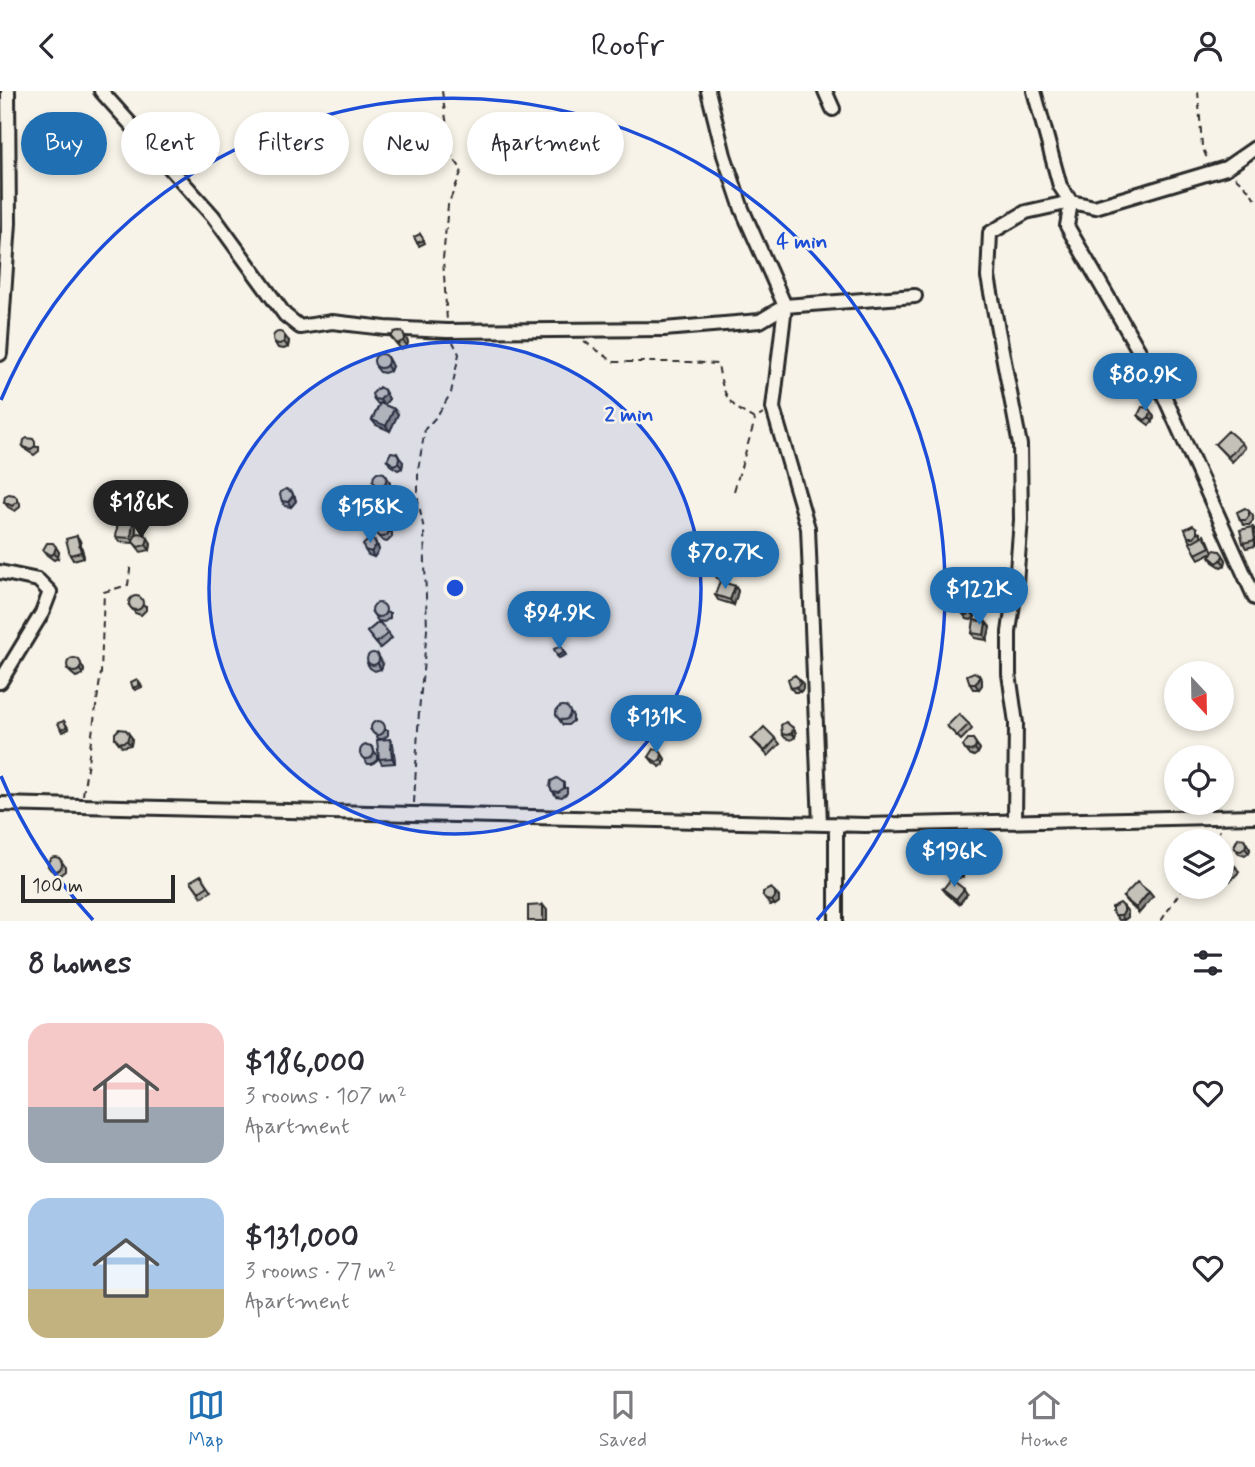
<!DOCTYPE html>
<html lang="en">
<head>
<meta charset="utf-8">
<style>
  body { margin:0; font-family:Mynerve,sans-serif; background:#f7f7f7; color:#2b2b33; height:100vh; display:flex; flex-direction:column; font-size:26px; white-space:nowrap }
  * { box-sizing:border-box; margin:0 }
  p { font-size:23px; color:#7c7c81 }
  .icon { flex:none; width:38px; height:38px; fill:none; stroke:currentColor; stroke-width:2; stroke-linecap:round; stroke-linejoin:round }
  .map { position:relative; height:830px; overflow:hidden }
  .panel { display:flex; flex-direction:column; background:#fff; flex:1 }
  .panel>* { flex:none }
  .guide { position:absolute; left:21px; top:21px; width:700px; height:63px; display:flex; gap:14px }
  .needle { width:46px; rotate:158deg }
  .buttons { position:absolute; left:1164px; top:570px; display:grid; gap:14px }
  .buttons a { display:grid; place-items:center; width:70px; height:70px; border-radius:50%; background:#fff; box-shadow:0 4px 10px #0003; font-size:35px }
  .scale { position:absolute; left:21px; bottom:18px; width:154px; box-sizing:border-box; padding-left:7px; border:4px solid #2b2b2b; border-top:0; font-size:19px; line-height:24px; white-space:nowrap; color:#2b2b2b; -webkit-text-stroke:5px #f7f3e8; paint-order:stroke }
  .price { position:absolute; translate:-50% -60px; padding:0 16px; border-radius:24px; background:#1f6fb2; color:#fff; font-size:23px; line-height:46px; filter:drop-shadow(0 2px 4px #0008) }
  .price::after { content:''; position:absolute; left:50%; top:42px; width:21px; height:16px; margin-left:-10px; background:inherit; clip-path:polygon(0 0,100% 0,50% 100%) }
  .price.active { background:#222; color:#fff }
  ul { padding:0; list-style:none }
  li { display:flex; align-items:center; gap:21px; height:175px; padding:0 28px }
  li span { display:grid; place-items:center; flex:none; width:196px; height:140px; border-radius:21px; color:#555 }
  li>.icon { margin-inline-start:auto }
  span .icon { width:84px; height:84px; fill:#fffc; stroke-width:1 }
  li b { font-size:30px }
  h2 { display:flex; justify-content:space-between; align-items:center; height:84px; padding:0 28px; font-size:30px }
  .chip { padding:0 24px; border-radius:32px; background:#fff; box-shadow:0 4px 10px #0003; font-size:24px; line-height:63px }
  .chip.active { background:#1f6fb2; color:#fff }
  header { display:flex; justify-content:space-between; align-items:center; height:91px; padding:0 28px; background:#fff; font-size:32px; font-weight:600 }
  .menu { display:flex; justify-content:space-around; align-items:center; height:98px; border-top:2px solid #e1e1e2; background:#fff; font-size:19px; color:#7c7c81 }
  .menu a { display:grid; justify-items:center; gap:4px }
  .menu .active { color:#1f6fb2 }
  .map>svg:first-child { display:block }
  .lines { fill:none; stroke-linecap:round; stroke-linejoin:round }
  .minor-casing { stroke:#2b2b2b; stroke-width:18 }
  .path { stroke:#2b2b2b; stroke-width:2; stroke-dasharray:7 5; stroke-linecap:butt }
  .minor { stroke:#f7f3e8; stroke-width:12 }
  .wall { fill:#a9a69f; stroke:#2b2b2b; stroke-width:2 }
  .shaded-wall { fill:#898782; stroke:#2b2b2b; stroke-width:2 }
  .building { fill:#c4c1b9; stroke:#2b2b2b; stroke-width:2 }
  .ring { fill:none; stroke:#1d4ed8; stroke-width:3.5 }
  .centre { fill:#1d4ed8; stroke:#f7f3e8; stroke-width:3.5 }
  .ring-label { font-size:21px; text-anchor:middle; font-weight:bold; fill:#1d4ed8; stroke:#f7f3e8; stroke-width:5; stroke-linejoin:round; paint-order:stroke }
</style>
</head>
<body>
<header><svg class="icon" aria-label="back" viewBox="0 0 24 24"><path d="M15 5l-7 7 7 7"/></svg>Roofr<svg class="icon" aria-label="person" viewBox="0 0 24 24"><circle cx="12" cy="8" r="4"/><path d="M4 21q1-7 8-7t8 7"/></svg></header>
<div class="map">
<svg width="1255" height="830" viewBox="0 0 1255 830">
  <rect width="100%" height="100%" fill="#f7f3e8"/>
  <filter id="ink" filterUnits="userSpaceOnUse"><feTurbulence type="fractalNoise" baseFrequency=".0143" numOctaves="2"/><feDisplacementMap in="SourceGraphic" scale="14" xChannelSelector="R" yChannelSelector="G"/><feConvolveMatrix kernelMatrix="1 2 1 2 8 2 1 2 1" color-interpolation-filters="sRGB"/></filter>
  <g filter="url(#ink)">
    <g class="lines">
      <g class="minor-casing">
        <path id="minor" d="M101,0L213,125L285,224L300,236L332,231L385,237L447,240L664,238L760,230L785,215L915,205
          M708,0L724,64L742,118L785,215L773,317L808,437L820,733
          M825,0L833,18
          M1034,0L1060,95L1071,111L1095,116L1226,77L1255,57
          M0,263L9,132L8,0
          M0,481L38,489L50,501L42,522L0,591
          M0,713L865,734L1255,725
          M1015,731L1016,632L1009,583V541L1016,492L1021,429L1020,354L988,186L990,142L1026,121L1071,111L1067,135L1161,298L1255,507
          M836,734V830"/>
      </g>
      <path class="path" d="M442,0L451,64L462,79L448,114L443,168L447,230
        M1198,0L1202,55L1208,70
        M1235,86L1250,100L1255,108
        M584,250L614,271H689L718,273C723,304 727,314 755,328L763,323
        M734,400L755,329
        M83,704L101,582L104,501L128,494L131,472
        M414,712L419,620L427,539L424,439L418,409V379L425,338L437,325L451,302L459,263L453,251
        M1212,751L1220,739
        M1161,830L1183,796"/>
      <use href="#minor" class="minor"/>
    </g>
    <path class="wall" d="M420,143L425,152L419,155L417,152Z
      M403,242L408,251L407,255L401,258L391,246Z
      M289,250L288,256L284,258L278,257L275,252Z
      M387,266L392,275L390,280L384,282L380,281L376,276Z
      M1187,279L1193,289L1192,293L1187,296L1182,294L1178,290Z
      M384,299L389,308L384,314L394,318L398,323L390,340L376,334L372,329L380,313H378L374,308Z
      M1148,317L1154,326L1153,331L1149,334L1141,328L1138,324Z
      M1242,352L1245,357L1232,371L1215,353Z
      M23,355L39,356V360L34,364L26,359Z
      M387,369L403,371L402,377L398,379L390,374Z
      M373,390L390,391L389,398L380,400Z
      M14,404L20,412V416L15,420L8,416L4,411Z
      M295,406L296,410L291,416L285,415L282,410Z
      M369,412L386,413L384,420L381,422L373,417Z
      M1249,420L1253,425V430L1249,434H1244L1240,429Z
      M133,430L136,435V445L151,452L150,459L141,461L134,452L120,451L116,446Z
      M1185,438L1201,442V446L1208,449L1213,461L1220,460L1226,469L1225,474L1221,476L1213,471L1210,466L1213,461L1199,468L1196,463Z
      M1255,438V455L1246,457L1243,452Z
      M375,441H392V446L387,451L383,450Z
      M77,445L80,450L84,466L73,469L70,464Z
      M378,455L379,459L374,466L368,464L365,459Z
      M43,459L59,461L58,467L54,469L47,464Z
      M721,472L728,481L727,486L722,489L717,487L711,479Z
      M735,495L738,500L734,514L718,509L715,504Z
      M970,512L976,521L975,526L971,529L967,528L960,519Z
      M129,514L146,515V519L141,524L135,522Z
      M590,519L594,528L591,534L587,535L581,532L578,527Z
      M372,521L390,522V527L384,531L378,530Z
      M379,531L392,547L380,557L367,541Z
      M986,531L990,536L987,549L975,547L972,542Z
      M561,555L566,564L559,567L557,565Z
      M378,564L383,573L381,578L375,580L370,577L367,572Z
      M78,568L84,579L83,583L76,586L71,582L67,578Z
      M799,588L803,593V598L800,601H794L791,597Z
      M982,589V594L979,598H973L970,593Z
      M139,590L142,596L135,599L133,597Z
      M567,617L573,625V630L568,634H563L556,624Z
      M64,630L69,638L63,641L61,639Z
      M969,633L972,638L961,649L947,635Z
      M793,637L796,642L795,646L791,649L785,647L782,643Z
      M126,639L132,647L131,654L122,656L115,647Z
      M371,639H388V644L383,648H379Z
      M752,648H776L780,653L768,665Z
      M973,648L980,658L978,662L974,665L969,663L963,655Z
      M393,653L395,672L382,673L379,668Z
      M371,655L377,664V669L372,673H368L360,663Z
      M659,659L665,668L664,673L660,676L653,671L649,666Z
      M550,696L567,697V702L562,706L556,705Z
      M1244,748L1250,758L1249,762L1245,765L1239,763L1234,755Z
      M59,767L65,775V780L60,784H56L48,775Z
      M958,770L964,780L963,785L959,787L951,782L948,777Z
      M1222,775L1236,776L1239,781L1230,790L1222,780Z
      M201,784L212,800L202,806L191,790Z
      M943,798L967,803L959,813L946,802Z
      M775,801L779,806V811L775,814H770L763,805Z
      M1149,801L1153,806L1139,822L1127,811L1123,806Z
      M1124,816L1128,821V826L1124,829H1119L1112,820Z"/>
    <path class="shaded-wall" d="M403,242L408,251L407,255L403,250Z
      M285,245L289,250L288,256L284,251Z
      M387,266L392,275L390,280L387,275Z
      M1189,284L1193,289L1192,293L1188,288Z
      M384,299L389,308L384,314L380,309Z
      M394,318L398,323L390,340L386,335Z
      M1151,321L1154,326L1153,331L1149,326Z
      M399,366L403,371L402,377L398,372Z
      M387,386L390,391L389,398L385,393Z
      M292,401L296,410L291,416L288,411Z
      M382,408L386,413L384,420L381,415Z
      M133,430L136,435L135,452L131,447Z
      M77,445L80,450L84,466L81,461Z
      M148,447L151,452L150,459L146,454Z
      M375,450L379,459L374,466L371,461Z
      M56,456L59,461L58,467L54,462Z
      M1223,464L1226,469L1225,474L1221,469Z
      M724,476L728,481L727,486L723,481Z
      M735,495L738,500L734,514L730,509Z
      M973,516L976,521L975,526L971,521Z
      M590,519L594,528L591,534L587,529Z
      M986,531L990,536L987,549L984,544Z
      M378,564L383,573L381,578L378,573Z
      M78,568L84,579L83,583L79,578Z
      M979,584L982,589V594L979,598L975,593Z
      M799,588L803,593V598L800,601L796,596Z
      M793,637L796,642L795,646L792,642Z
      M129,643L132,647L131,654L127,650Z
      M390,648L393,653L395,672L392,667Z
      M976,653L980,658L978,662L975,658Z
      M662,663L665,668L664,673L661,668Z
      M1246,753L1250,758L1249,762L1245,757Z
      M961,775L964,780L963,785L960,780Z
      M964,798L967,803L959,813L956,808Z
      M775,801L779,806V811L775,814L772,810Z
      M1149,801L1153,806L1139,822L1136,817Z
      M543,814L547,819V830H543Z
      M1124,816L1128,821V826L1124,829L1121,824Z"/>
    <path class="building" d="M420,143L424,149L417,152L414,146Z
      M398,240L403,242L405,246L403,250L397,253L391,246L394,241Z
      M273 247a6 6 0 1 1 12 0a6 6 0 1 1-12 0Z
      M374 270a7 7 0 1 1 14 0a7 7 0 1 1-14 0Z
      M1181,278L1187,279L1189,284L1188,288L1184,291L1178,290L1177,282Z
      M379,296L384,299L385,303L380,309L374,308L372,303Z
      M380,312L394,318L386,335L372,329Z
      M1142,316L1148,317L1151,321L1149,326L1145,329L1138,324Z
      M1228,340L1242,352L1228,366L1215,353Z
      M27,347L33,348L35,351V355L30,359L23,355L24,349Z
      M391,361L397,362L399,366L398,372L394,374L387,369Z
      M377,381L384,382L387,386L385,393L377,395L373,390L374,384Z
      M286,398L292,401L293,405L288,411L282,410L280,404L281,401Z
      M9,403L14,404L17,407V411L12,415L4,411L5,405Z
      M374,404L380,405L382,408L381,415L377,417L369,412L371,407Z
      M1245,417L1249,420V425L1246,429H1240L1237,421Z
      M118,429L133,430L131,447L116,446Z
      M375 439a7 7 0 1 1 14 0a7 7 0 1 1-14 0Z
      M1193,434L1197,437V442L1194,446H1188L1185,438Z
      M1253,436L1255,449L1243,452L1240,439Z
      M138,442L145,443L148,447L146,454L138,456L133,451L134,447Z
      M1204,444L1210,456L1196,463L1190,452Z
      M77,445L81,461L70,464L66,448Z
      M369,448L375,450L376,455L371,461L365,459L363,454Z
      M47,452H53L56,456L54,462L51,464L43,459Z
      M1214,459L1220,460L1223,464L1221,469L1217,472L1210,466Z
      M716,471L721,472L724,476L723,481L719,484L713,482L711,479Z
      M720,490L735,495L730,509L715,504Z
      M129 512a7 7 0 1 1 14 0a7 7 0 1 1-14 0Z
      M964,511L970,512L973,516L971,521L967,524L963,523L960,519Z
      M372 519a7 7 0 1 1 14 0a7 7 0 1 1-14 0Z
      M577 523a7 7 0 1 1 14 0a7 7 0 1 1-14 0Z
      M974,529L986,531L984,544L972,542Z
      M379,531L389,542L376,552L367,541Z
      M561,555L564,562L557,565L554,558Z
      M367 568a6 6 0 1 1 12 0a6 6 0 1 1-12 0Z
      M67 574a7 7 0 1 1 14 0a7 7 0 1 1-14 0Z
      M974,581L979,584V589L975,593H970L967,584Z
      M795,584L799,588L800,593L796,596L791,597L788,588Z
      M137,588L140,594L133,597L131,591Z
      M556 622a7 7 0 1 1 14 0a7 7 0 1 1-14 0Z
      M959,623L969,633L957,645L947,635Z
      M64,630L67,636L61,639L58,632Z
      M371 637a7 7 0 1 1 14 0a7 7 0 1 1-14 0Z
      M786,631L793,637L792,642L787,644L782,643L781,634Z
      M764,636L776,648L765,660L752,648Z
      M119,638L126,639L129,643L127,650L119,652L115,647V642Z
      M390,648L392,667L379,668L377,649Z
      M968,648H973L976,653L975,658L971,660L965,659L963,655Z
      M360 661a7 7 0 1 1 14 0a7 7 0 1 1-14 0Z
      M654,658L659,659L662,663L661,668L657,671L649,666Z
      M557,687L564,692V697L558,701L552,700L550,696L551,690Z
      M1238,747L1244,748L1246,753L1245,757L1241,760L1236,759L1234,755Z
      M48 773a7 7 0 1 1 14 0a7 7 0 1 1-14 0Z
      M1228,768L1236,776L1227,785L1222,779V775Z
      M952,770H958L961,775L960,780L955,782L948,777Z
      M201,784L208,795L199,801L191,790Z
      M951,788L964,798L956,808L943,798Z
      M1137,791L1149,801L1136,817L1123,806Z
      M771,797L775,801V806L772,810L766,809L763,805V801Z
      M1120,812L1124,816V821L1121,824H1115L1112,820V816Z
      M543,814V830H528V815Z"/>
  </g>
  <circle cx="455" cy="497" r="246" fill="#1d4ed8" fill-opacity=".12"/>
  <g class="ring">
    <circle cx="455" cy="497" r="246"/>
    <path d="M93 829A491 491 0 0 1 1 685M1 309A491 491 0 1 1 817 829"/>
  </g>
  <circle cx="455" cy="497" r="10" class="centre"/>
  <g class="ring-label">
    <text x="802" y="157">4 min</text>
    <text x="629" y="330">2 min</text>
  </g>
</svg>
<div class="buttons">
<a><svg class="needle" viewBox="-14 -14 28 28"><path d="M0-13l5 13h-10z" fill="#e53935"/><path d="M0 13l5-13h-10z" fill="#7c7c81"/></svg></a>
<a><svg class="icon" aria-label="locate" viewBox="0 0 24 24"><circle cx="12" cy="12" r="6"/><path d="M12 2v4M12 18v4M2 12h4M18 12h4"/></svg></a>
<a><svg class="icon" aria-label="layers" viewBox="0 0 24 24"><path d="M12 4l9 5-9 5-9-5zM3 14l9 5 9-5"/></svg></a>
</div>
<div class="scale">100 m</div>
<b class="price" style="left:1145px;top:322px">$80.9K</b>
<b class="price active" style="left:141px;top:449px">$186K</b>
<b class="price" style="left:370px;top:454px">$158K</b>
<b class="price" style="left:725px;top:500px">$70.7K</b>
<b class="price" style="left:979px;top:536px">$122K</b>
<b class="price" style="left:559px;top:560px">$94.9K</b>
<b class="price" style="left:656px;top:664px">$131K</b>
<b class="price" style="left:954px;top:798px">$196K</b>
<div class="guide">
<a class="chip active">Buy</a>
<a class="chip">Rent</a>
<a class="chip">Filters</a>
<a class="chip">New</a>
<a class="chip">Apartment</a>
</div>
</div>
<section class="panel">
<h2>8 homes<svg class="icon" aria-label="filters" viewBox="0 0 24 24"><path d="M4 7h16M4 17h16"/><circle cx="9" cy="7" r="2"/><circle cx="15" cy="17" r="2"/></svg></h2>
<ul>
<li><span style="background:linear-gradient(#f6c9c9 60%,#9aa5b1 0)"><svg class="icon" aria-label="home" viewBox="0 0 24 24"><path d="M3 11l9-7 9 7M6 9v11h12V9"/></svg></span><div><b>$186,000</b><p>3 rooms · 107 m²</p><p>Apartment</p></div><svg class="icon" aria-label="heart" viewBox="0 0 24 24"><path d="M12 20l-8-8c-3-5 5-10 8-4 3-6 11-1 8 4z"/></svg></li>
<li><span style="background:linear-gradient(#a9c7e8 65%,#c2b280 0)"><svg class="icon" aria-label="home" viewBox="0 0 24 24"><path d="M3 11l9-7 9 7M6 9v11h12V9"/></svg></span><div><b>$131,000</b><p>3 rooms · 77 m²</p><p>Apartment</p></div><svg class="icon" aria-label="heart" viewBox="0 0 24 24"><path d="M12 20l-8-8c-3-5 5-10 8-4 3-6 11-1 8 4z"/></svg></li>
</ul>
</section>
<nav class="menu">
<a class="active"><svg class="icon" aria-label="map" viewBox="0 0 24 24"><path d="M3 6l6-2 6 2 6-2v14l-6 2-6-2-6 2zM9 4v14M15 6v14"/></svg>Map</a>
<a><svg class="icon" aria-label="saved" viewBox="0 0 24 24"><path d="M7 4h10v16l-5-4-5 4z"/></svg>Saved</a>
<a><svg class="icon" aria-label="home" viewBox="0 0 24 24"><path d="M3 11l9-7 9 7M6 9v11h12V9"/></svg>Home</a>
</nav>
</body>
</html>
